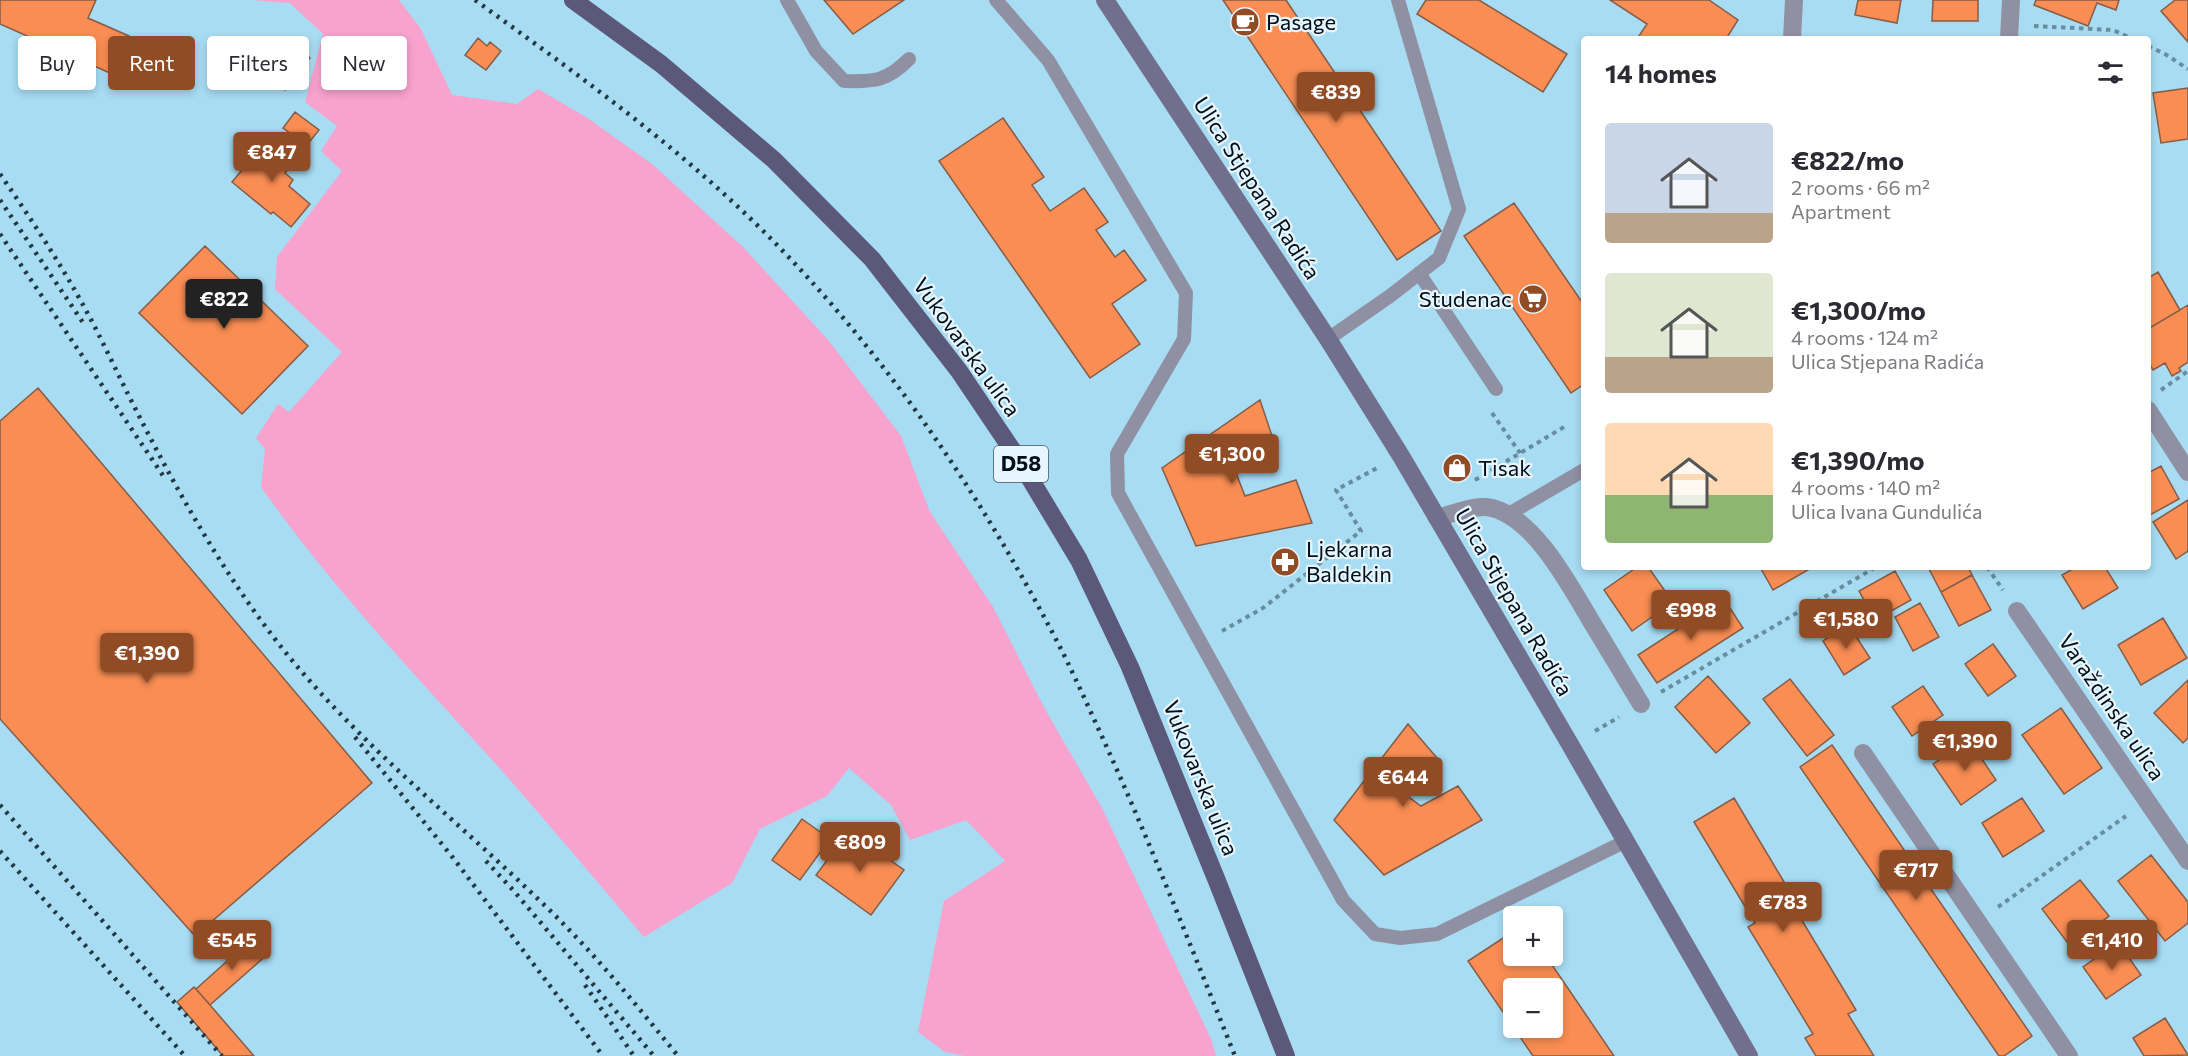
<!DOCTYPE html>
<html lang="en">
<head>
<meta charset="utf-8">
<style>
  body { margin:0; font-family:Commissioner,sans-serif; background:#f2f2f3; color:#2b2b33; height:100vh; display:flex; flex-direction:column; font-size:22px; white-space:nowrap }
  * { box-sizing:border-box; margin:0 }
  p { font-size:20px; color:#7c7c81 }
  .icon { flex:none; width:33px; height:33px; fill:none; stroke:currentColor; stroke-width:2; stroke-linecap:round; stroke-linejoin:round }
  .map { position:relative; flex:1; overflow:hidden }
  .drawer { position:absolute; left:1581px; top:36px; width:570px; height:534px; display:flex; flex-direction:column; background:#fff; border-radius:6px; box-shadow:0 3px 9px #0003 }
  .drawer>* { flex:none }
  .top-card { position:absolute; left:18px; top:36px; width:570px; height:54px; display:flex; gap:12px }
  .buttons { position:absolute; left:1503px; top:906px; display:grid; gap:12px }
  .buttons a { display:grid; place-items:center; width:60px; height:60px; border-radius:6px; background:#fff; box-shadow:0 3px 9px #0003; font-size:30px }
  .price { position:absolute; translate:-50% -51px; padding:0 14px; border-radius:6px; background:#924c25; color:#fff; font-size:20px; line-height:39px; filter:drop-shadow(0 2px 3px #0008) }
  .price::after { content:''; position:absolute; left:50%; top:36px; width:18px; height:14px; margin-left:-9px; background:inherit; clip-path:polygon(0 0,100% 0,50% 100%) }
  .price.on { background:#222; color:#fff }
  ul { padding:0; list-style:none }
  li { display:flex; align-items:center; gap:18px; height:150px; padding:0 24px }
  li span { display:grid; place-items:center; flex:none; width:168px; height:120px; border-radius:6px; color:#555 }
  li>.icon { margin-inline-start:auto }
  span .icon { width:72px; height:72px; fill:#fffc; stroke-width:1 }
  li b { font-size:26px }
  h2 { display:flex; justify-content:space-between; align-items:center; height:72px; padding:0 24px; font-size:26px }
  .chip { padding:0 21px; border-radius:6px; background:#fff; box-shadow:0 3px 9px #0003; font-size:21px; line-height:54px }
  .chip.on { background:#924c25; color:#fff }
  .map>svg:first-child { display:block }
  .green { fill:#f8a2ce }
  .building { fill:#f98d53; stroke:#855c47; stroke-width:1.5; fill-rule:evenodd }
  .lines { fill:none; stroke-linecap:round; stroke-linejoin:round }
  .path { stroke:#678e9f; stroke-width:4; stroke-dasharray:4.5 4.5; stroke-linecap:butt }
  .lane { stroke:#9090a3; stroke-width:14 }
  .street { stroke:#9090a3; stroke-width:18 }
  .secondary { stroke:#716f8b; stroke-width:18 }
  .primary { stroke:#5b587a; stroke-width:18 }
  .rail { stroke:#223843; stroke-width:4.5; stroke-dasharray:3 6; stroke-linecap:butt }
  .labels { text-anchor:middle; stroke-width:4.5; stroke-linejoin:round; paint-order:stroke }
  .shield { fill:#e7f6fe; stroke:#45545c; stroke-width:1.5 }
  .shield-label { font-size:21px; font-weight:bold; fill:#000f17 }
  .poi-label { font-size:22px; fill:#000f17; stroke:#e7f6fe; text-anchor:start }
  .street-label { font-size:22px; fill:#000f17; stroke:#e7f6fe }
</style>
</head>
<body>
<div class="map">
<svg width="2188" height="1056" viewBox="0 0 2188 1056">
  <rect width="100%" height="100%" fill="#a7dcf3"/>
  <path class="green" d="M252,0H399L421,29L452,95L517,104L538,89L586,117L652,164L743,247L829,341L901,436L930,512L993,607L1046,711L1102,808L1211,1039L1216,1056H965L945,1052L918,1032L944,901L1005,861L966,820L910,840L891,805L849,768L827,796L760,829L732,883L644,937C595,879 546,821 496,764C415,675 331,586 261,487L265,449L256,438L278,404L289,412L342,352L275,289L277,257L342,171L321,151L337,126L305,102L323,34L290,3Z"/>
  <path class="building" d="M0,0H96L88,18L129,36L112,74L0,24Z
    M824,0H904L853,34Z
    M1223,0H1286L1441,231L1397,260Z
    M1426,0H1479L1567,54L1543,92L1417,14Z
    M1610,0H1709L1738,20L1726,39H1637L1647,24Z
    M1858,0H1901L1897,23L1855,15Z
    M1933,0H1978V21H1932Z
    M2036,0H2119L2116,10L2097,3L2088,26L2034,5Z
    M2175,0H2188V42L2161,11Z
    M478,38L487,46L490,42L501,51L486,70L465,55Z
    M289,42L310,58L285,90L264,74Z
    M2188,88V139L2161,143L2153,93Z
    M295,112L319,130L307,145L283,128Z
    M1003,118L1044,177L1032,185L1050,211L1084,188L1108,222L1096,230L1115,257L1124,250L1146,280L1112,304L1140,344L1090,378L939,161Z
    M270,137L297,159L285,173L293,180L289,186L310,204L291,227L273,212L271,214L232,182Z
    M1514,203L1584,305V384L1571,393L1464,236Z
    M205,246L308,346L242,414L139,313Z
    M2158,272L2180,310L2148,329V278Z
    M2188,305V362L2179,368L2181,371L2172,376L2165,363L2153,370L2148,361V329Z
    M38,388L372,783L195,936L0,719V421Z
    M1260,400L1275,445L1232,463L1245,496L1296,480L1312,523L1196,546L1162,468Z
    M2161,466L2179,499L2148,516V473Z
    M2188,500V551L2176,559L2153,522Z
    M1637,567H1648L1673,602L1632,631L1604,590Z
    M1760,567H1813L1773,590Z
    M1928,567H1968L1972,575L1941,592Z
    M2076,567H2105L2118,588L2083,609L2062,575Z
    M1895,571L1911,600L1875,620L1859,591Z
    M1972,575L1991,610L1959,626L1941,592Z
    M1724,599L1743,628L1657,683L1638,655Z
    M1920,603L1939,637L1913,651L1895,617Z
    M2163,618L2187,658L2141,685L2118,645Z
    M1848,624L1870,658L1844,675L1823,641Z
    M1993,644L2016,676L1988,696L1965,664Z
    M1708,676L1750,723L1716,753L1675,707Z
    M1790,679L1834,735L1807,756L1763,699Z
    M2188,680V738L2183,743L2154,713Z
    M1923,686L1943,715L1912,736L1892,707Z
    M2061,708L2102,768L2064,794L2022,735Z
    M1408,724L1437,758L1406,795L1421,806L1458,786L1482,820L1384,875L1334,820Z
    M1969,740L1996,780L1961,805L1933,764Z
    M1832,745L2032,1036L2004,1056H1999L1800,767Z
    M1734,798L1796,902L1792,904L1856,1010L1848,1014L1874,1056H1816L1805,1038L1813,1034L1748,927L1755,923L1694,822Z
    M2022,798L2044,831L2003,857L1982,823Z
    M802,819L830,839L800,880L772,860Z
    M849,831L904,870L871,915L816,875Z
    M2151,855L2188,902V923L2165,941L2118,881Z
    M2080,880L2109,916L2070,946L2042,909Z
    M1514,931V956H1546L1614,1056H1533L1468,961ZM1514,988H1552V1028H1514Z
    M254,937L269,953L210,1005L196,989Z
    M2118,942L2141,975L2106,999L2083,967Z
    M194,987L210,1005L254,1056H223L177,1002Z
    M2165,1018L2188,1055L2144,1056L2133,1038Z"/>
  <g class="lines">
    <path class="path" d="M2034,26L2113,30L2133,39
      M2148,46L2165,54L2188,69
      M2161,390L2188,371
      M1492,413L1520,453
      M1475,480L1564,427
      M1987,567L2003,590
      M1222,631L1263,608L1361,531L1336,490L1379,467
      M1661,692L1876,567
      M1595,731L1619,717
      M1998,907L2126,816"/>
    <path class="lane" d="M787,0L816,51L844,81C875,82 887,81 909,59
      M996,0L1048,60L1186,293L1184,339L1117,454L1118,493L1343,900L1375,934L1400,938L1437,934L1626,841
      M1419,273L1496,389
      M1328,339L1390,296L1439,258L1459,209L1398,0
      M1507,515L1584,470"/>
    <path class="street" d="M1792,39L1794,0
      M2009,39L2011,0
      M2148,410L2188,472
      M1437,518C1452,514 1471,506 1486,507C1533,512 1572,590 1594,626C1610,652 1625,678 1641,704
      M2017,611L2188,861
      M1863,753L2069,1056"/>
    <path class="secondary" d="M1105,0L1328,339L1401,456L1571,746L1749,1056"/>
    <path class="primary" d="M573,0L661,64L774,160L872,259L959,371L1017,457L1079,560L1130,667L1217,881L1286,1056"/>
    <path class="rail" d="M475,0C581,77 689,154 780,248C895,367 987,505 1062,651C1075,677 1087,704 1099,730C1148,837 1191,947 1235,1056
      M0,174C29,216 57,258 82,303C101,337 117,373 135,408C177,491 224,575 282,648C356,741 454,818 539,900C590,948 634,1002 678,1056
      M0,200L84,324
      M0,234L166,480
      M355,737L454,859L603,1056
      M0,805L222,1056
      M0,851L185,1056
      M486,861L513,890L654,1056
      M585,985L634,1056"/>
  </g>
  <defs>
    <g id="cafe-disc" transform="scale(1.5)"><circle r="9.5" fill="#924c25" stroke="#e7f6fe"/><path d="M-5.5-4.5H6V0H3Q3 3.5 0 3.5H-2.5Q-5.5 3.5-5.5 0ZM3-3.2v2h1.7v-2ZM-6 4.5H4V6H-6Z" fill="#fff"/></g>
    <g id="supermarket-disc" transform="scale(1.5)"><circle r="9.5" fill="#924c25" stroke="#e7f6fe"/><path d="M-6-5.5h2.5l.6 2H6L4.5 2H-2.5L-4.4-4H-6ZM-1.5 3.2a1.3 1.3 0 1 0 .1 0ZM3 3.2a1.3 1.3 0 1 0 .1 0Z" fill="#fff"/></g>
    <g id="shop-disc" transform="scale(1.5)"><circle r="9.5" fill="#924c25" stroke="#e7f6fe"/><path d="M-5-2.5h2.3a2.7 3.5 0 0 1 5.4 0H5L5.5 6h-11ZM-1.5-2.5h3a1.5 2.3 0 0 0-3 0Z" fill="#fff"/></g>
    <g id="pharmacy-disc" transform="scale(1.5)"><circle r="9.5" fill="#924c25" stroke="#e7f6fe"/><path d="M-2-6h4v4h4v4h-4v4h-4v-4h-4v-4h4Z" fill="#fff"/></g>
  </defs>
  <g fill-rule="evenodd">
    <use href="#cafe-disc" x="1245" y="22"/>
    <use href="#supermarket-disc" x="1533" y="299"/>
    <use href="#shop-disc" x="1457" y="468"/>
    <use href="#pharmacy-disc" x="1285" y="562"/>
  </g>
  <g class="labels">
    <rect class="shield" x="994" y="446" width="54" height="36" rx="4.5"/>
    <g class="shield-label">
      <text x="1021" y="471">D58</text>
    </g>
    <g class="poi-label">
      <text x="1266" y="30">Pasage</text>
      <text x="1512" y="307" text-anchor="end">Studenac</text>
      <text x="1478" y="476">Tisak</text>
      <text x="1306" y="557">Ljekarna<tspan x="1306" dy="25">Baldekin</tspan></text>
    </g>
    <g class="street-label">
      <text transform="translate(1257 188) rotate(57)" y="8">Ulica Stjepana Radića</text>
      <text transform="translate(967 347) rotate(54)" y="8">Vukovarska ulica</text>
      <text transform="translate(1514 602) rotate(60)" y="8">Ulica Stjepana Radića</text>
      <text transform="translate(2112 707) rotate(56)" y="8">Varaždinska ulica</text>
      <text transform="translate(1201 778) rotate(68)" y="8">Vukovarska ulica</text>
    </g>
  </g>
</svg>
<div class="buttons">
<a>+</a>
<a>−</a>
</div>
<b class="price" style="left:1336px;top:123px">€839</b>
<b class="price" style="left:272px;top:183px">€847</b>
<b class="price on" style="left:224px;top:330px">€822</b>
<b class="price" style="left:1232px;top:485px">€1,300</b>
<b class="price" style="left:1691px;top:641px">€998</b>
<b class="price" style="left:1846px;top:650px">€1,580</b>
<b class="price" style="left:147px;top:684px">€1,390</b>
<b class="price" style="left:1965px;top:772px">€1,390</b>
<b class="price" style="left:1403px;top:808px">€644</b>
<b class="price" style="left:860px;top:873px">€809</b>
<b class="price" style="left:1916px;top:901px">€717</b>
<b class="price" style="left:1783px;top:933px">€783</b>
<b class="price" style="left:232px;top:971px">€545</b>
<b class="price" style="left:2112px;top:971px">€1,410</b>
<div class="top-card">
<a class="chip">Buy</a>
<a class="chip on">Rent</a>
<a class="chip">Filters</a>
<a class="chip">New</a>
</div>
<section class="drawer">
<h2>14 homes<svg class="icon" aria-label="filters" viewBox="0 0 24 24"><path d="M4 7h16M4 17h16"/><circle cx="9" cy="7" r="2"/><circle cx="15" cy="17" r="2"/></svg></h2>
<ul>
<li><span style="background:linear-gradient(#c9d6e8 75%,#b9a48a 0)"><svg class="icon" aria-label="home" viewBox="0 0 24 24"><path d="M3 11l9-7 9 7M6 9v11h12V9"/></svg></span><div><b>€822/mo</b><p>2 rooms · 66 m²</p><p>Apartment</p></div></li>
<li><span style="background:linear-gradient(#dfe7d0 70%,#b9a48a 0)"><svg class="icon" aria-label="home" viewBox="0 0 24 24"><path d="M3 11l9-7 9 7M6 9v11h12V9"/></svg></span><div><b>€1,300/mo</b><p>4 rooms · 124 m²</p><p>Ulica Stjepana Radića</p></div></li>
<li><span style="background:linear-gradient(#ffd9b3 60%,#8fb573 0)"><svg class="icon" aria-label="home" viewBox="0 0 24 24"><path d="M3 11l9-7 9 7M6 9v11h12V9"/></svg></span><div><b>€1,390/mo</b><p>4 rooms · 140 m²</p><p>Ulica Ivana Gundulića</p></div></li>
</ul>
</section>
</div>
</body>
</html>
